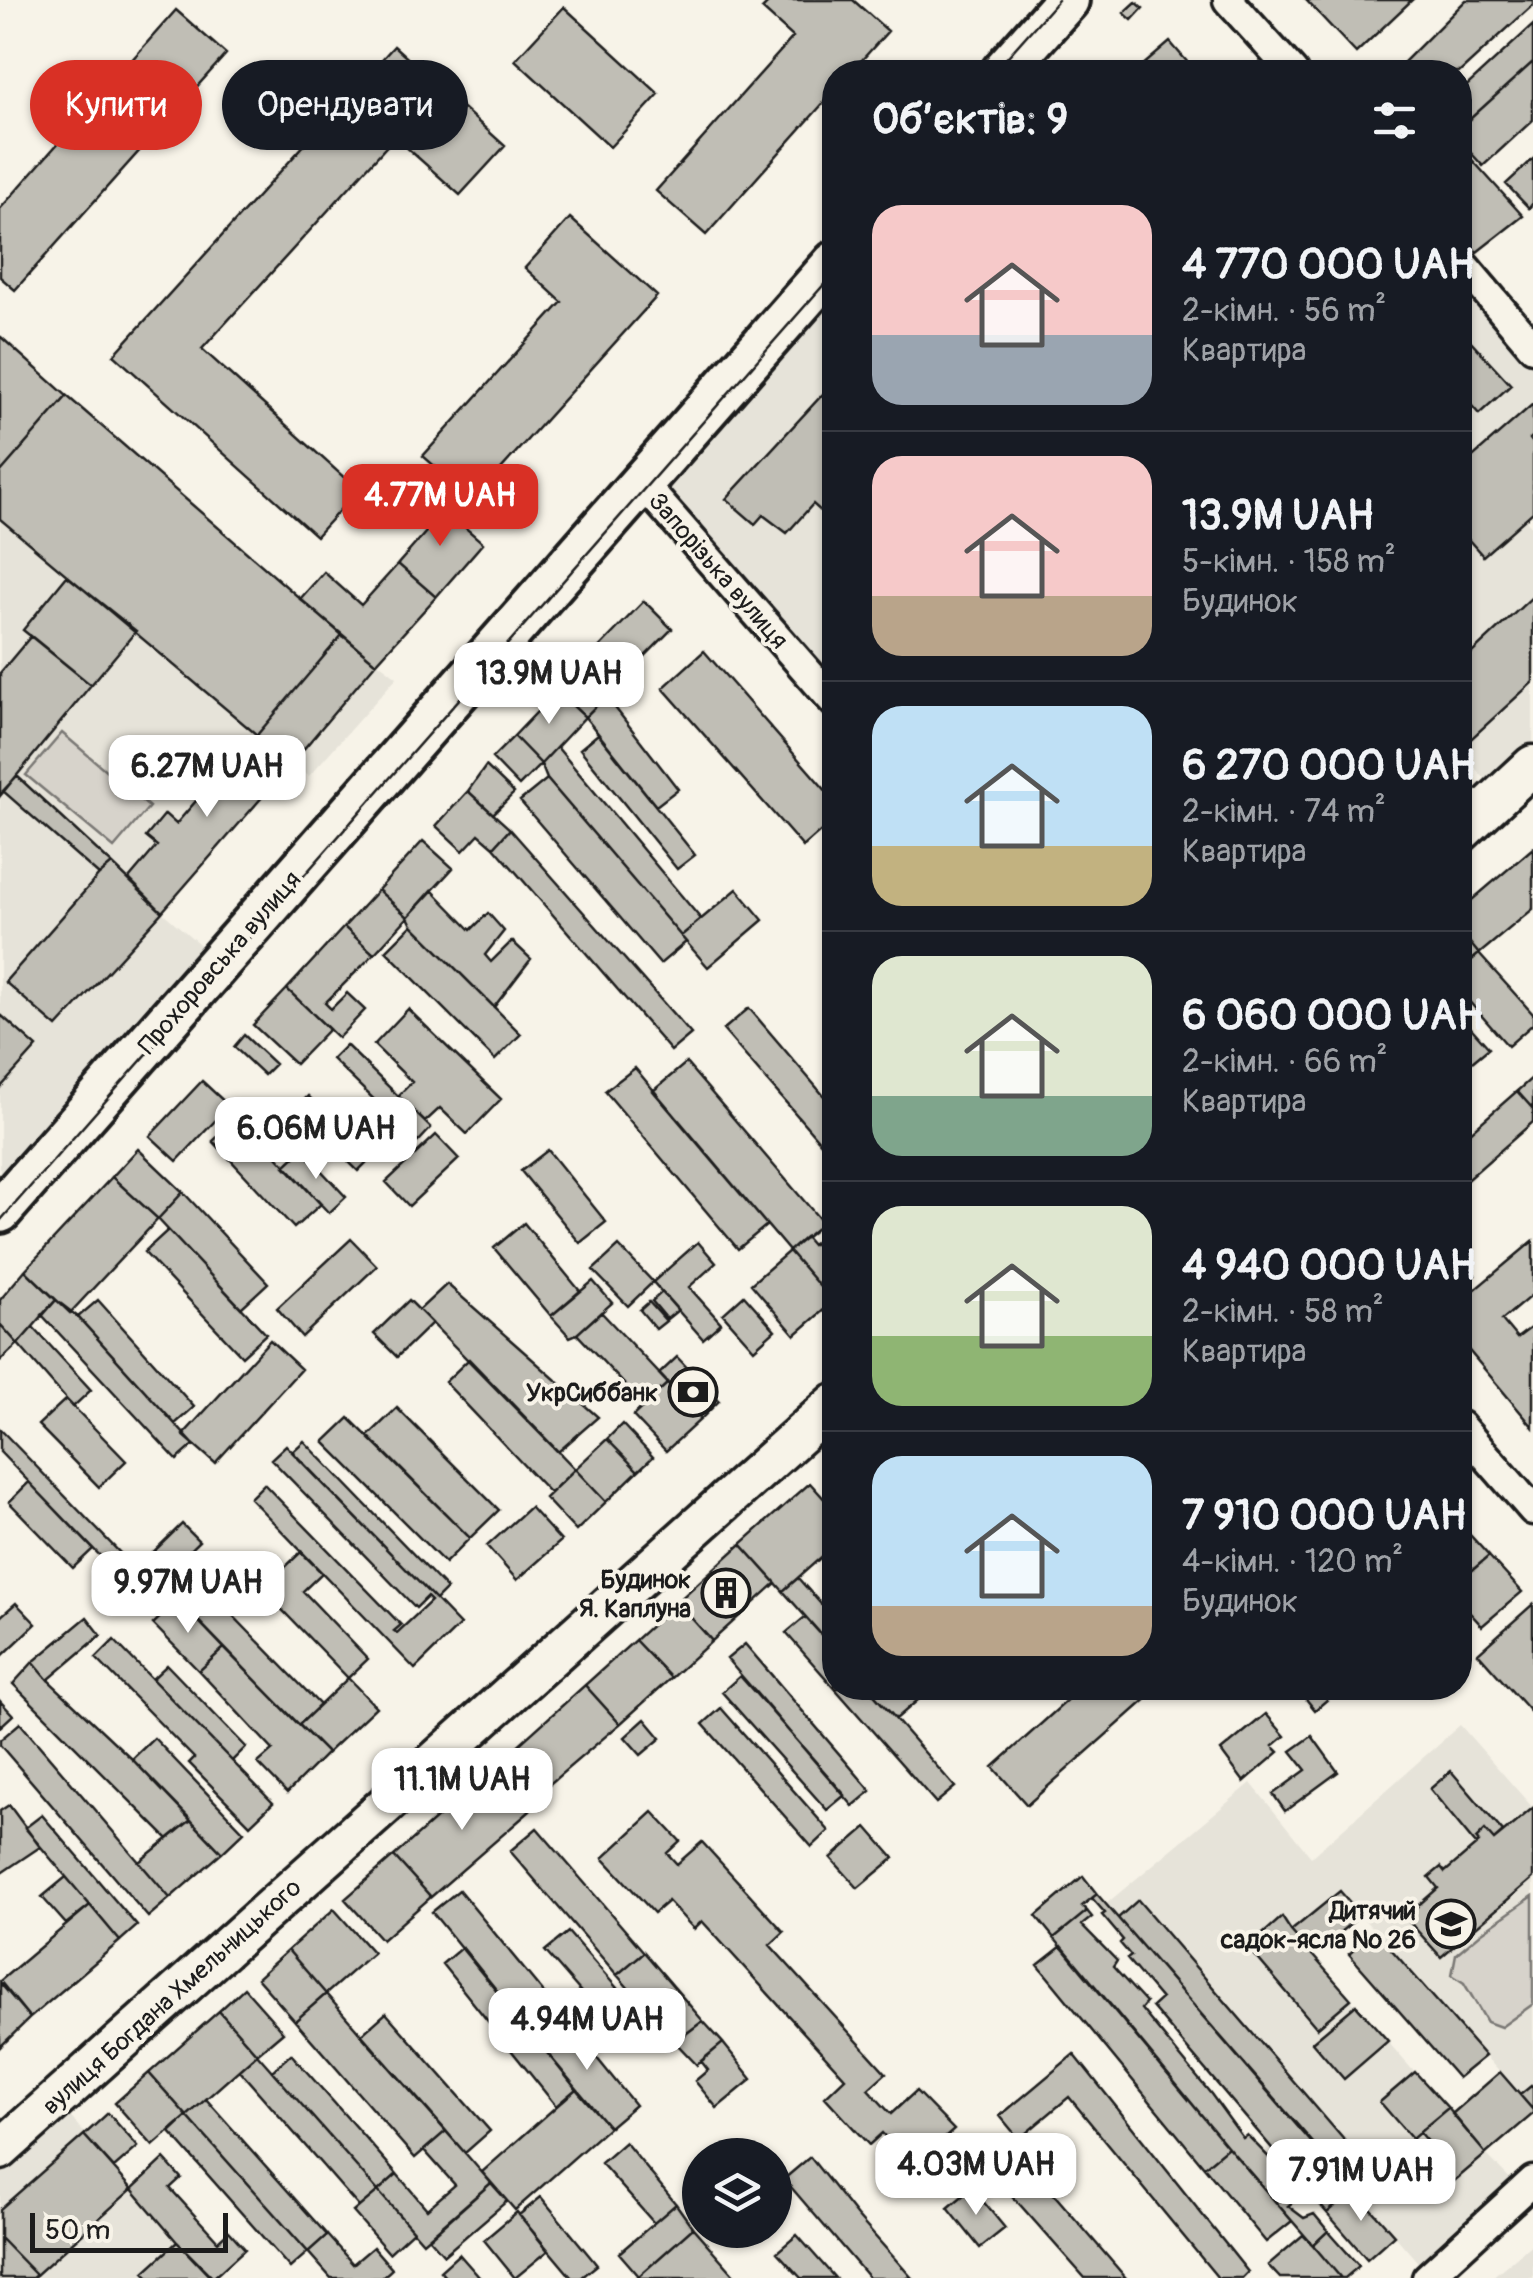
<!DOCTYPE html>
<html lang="uk">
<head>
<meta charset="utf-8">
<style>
  body { margin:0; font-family:Pangolin,sans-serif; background:#242831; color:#f1f3f6; height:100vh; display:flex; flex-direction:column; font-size:38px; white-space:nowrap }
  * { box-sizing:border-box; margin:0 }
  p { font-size:32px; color:#9ea1a6 }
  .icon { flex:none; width:55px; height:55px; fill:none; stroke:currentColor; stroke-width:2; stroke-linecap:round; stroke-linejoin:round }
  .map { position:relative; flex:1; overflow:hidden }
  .details { position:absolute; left:822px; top:60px; width:650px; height:1640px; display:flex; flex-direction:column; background:#171b24; border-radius:40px; box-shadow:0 2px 8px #0004 }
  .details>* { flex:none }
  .guide { position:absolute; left:30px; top:60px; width:642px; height:90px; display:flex; gap:20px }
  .buttons { position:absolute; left:682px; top:2138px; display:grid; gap:20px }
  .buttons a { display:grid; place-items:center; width:110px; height:110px; border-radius:50%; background:#171b24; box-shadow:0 2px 8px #0004; font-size:50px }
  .scale { position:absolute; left:30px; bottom:25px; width:198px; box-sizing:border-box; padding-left:10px; border:5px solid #1c1c1c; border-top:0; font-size:28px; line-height:35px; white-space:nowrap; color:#1c1c1c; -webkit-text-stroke:8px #f7f3e8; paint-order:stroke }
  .price { position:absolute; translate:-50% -85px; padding:0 22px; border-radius:20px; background:#fff; color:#222; font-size:32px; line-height:65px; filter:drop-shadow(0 2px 5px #0008) }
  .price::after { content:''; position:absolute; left:50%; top:60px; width:30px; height:22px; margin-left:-15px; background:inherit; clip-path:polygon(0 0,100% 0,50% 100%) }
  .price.selected { background:#d93025; color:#fff }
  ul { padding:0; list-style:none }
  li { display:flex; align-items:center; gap:30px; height:250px; padding:0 50px }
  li+li { border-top:2px solid #363941 }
  li span { display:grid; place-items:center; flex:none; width:280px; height:200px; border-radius:30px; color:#555 }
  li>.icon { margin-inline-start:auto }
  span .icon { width:120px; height:120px; fill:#fffc; stroke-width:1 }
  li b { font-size:42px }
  h2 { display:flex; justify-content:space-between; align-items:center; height:120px; padding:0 50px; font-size:42px }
  .chip { padding:0 35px; border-radius:45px; background:#171b24; box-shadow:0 2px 8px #0004; font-size:35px; line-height:90px }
  .chip.selected { background:#d93025; color:#fff }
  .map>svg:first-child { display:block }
  .built { fill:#e6e3d9 }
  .green { fill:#d7d3cb; stroke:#7a7874; stroke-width:2.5 }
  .building { fill:#c0beb5; stroke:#1c1c1c; stroke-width:2.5 }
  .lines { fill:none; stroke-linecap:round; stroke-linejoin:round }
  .street-casing { stroke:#1c1c1c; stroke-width:35 }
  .secondary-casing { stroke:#1c1c1c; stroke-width:45 }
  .primary-casing { stroke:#1c1c1c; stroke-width:50 }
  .street { stroke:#f7f3e8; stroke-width:28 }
  .secondary { stroke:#f7f3e8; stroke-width:38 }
  .primary { stroke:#f7f3e8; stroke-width:42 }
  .tram { stroke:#1c1c1c; stroke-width:2.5 }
  .labels { text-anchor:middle; stroke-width:8; stroke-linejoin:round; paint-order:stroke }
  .street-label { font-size:25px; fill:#1c1c1c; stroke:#f7f3e8 }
  .poi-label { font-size:25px; font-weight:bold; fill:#1c1c1c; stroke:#f7f3e8; text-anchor:end }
</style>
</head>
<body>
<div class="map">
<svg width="1533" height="2278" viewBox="0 0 1533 2278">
  <rect width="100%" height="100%" fill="#f7f3e8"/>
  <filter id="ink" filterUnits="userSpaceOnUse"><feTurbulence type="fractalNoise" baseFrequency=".01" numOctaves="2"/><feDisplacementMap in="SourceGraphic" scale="20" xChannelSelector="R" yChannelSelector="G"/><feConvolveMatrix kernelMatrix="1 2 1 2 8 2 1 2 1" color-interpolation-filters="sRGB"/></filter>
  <g filter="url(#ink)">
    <path class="built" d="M835,270V700L649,486Z
      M1460,273L1533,363V404L1460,468Z
      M0,337L342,635L397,677L309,776L290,764L162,912L212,955L0,1195Z
      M1525,519L1533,528V762L1499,794L1460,752V530L1483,556Z
      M1460,1725L1533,1808V2110L1340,1892L1291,1931L1486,2154L1521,2190L1429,2275L1106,1904L1251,1783L1311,1857Z
      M57,2101L177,2242L211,2278H39L0,2238V2153Z
      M1533,2243V2278H1491Z"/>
    <path class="green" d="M62,733L149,807L114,848L26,775Z
      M1533,1896V2004L1501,2027L1487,2022L1464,1983L1452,1975L1456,1954L1482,1932Z"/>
    <path class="building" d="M771,0H853L888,31L851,72H835V90L706,235L656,191L793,37L762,9Z
      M1306,0H1412L1356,53Z
      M1466,0H1533V5L1460,72H1394Z
      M1136,2L1143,8L1132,20L1124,13Z
      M564,7L659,94L610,147L515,60Z
      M176,10L226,54L15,290L0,277V209Z
      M1533,25V62L1460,128V92Z
      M1170,42L1196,72H1135Z
      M394,46L505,146L460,195L395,137L202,349L358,490L316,536L114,355Z
      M1533,62V120L1483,166L1460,141V128Z
      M1460,141L1469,151L1466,153L1523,216L1477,252L1460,234Z
      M1533,159V203L1529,208L1506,184Z
      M570,218L657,296L473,500L423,456L562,302L525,268Z
      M1,337L67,396L0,473V338Z
      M1469,339L1511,385L1479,414L1460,392V343L1462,345Z
      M835,381V524L813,504L787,533L763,515L755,524L726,499Z
      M67,396L342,635L257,735L0,519V473Z
      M1533,404V436L1530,439L1533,443V512L1483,556L1460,530V468Z
      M429,496L483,543L436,597L398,564L433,524L417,511Z
      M398,564L436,597L376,663L300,599L324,572L361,605Z
      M67,576L136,631L91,685L23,630Z
      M1533,596V682L1460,749V664Z
      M644,601L672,629L585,717L557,691Z
      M342,635L376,663L291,764L257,735Z
      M31,636L91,685L0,796V673Z
      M704,651L835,801V819L803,847L663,688Z
      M557,691L585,717L541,764L514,736Z
      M606,696L678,789L656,806L585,717Z
      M598,734L695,855L677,869L580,749Z
      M257,735L291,764L162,912L129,879L157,846L146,837L165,814L176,824L208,787L197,777L216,756L226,765Z
      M514,736L541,764L519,786L492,758Z
      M557,747L701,919L681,936L547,779L541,764Z
      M486,766L514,793L493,814L468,791Z
      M17,776L112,864L99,875L3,791Z
      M547,779L686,942L660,964L520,801Z
      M468,791L510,829L494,847L479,834L463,851L436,826Z
      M510,829L691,1034L671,1051L494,847Z
      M423,841L453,868L408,917L378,890Z
      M1533,848V909L1479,954L1460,931V910Z
      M112,864L162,912L57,1027L5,982L99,875Z
      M737,889L763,920L708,967L681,936Z
      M378,890L408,917L374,954L344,927Z
      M432,890L471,930L488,913L504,931L485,955L491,962L512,941L531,959L494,1007L412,925L408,917Z
      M412,925L521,1034L495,1060L386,951Z
      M344,927L374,954L325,1003L331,1009L347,993L365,1010L338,1038L287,989Z
      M1460,931L1479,954L1460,970Z
      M1479,954L1533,1014V1024L1508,1046L1460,991V970Z
      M287,989L329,1029L295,1064L253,1025Z
      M749,1008L835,1109V1159L723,1030Z
      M408,1009L501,1099L467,1134L440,1108L425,1122L398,1096L412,1082L374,1045Z
      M2,1016L37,1047L0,1088V1019Z
      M1465,1021L1489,1048L1460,1072V1025Z
      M244,1035L275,1064L264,1075L234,1047Z
      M346,1045L431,1128L418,1142L332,1059Z
      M686,1063L823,1223L789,1251L653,1091Z
      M635,1068L767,1225L738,1249L605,1091Z
      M1533,1077V1109L1517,1091Z
      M202,1081L229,1106L177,1161L150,1136Z
      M1517,1091L1533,1109V1122L1460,1186V1141Z
      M308,1096L371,1158L358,1171L295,1109Z
      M250,1106L275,1134L265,1143L240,1116Z
      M240,1116L321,1204L294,1228L213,1141Z
      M436,1135L459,1159L409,1206L386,1182Z
      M138,1149L183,1192L158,1219L112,1177Z
      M302,1150L346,1197L329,1213L285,1166Z
      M548,1150L606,1222L580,1243L521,1171Z
      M112,1177L158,1219L70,1313L25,1270Z
      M183,1192L268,1283L241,1308L158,1219Z
      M524,1223L580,1291L551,1316L494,1248Z
      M835,1226V1301L833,1302L789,1251L805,1237L812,1245Z
      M168,1230L266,1334L242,1356L144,1252Z
      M351,1239L377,1266L302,1337L277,1308Z
      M1533,1241V1294L1502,1320L1517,1338L1533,1326V1427L1460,1340V1302Z
      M698,1242L716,1263L689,1287L721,1323L703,1339L653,1282Z
      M619,1246L653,1282L628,1306L593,1270Z
      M789,1251L833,1302L795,1335L751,1284Z
      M1460,1257L1475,1275L1460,1288Z
      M25,1270L56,1300L18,1344L0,1324V1300Z
      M593,1281L612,1303L577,1334L570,1337L551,1316Z
      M447,1284L598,1417L558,1452L419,1310Z
      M662,1292L678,1310L667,1319L652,1301Z
      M744,1295L775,1330L754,1349L723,1314Z
      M56,1300L78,1317L194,1445L177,1460L42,1315Z
      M98,1300L194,1407L175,1424L78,1317Z
      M409,1300L432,1323L397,1357L374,1334Z
      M649,1302L666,1321L656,1329L640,1310Z
      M601,1312L668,1383L644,1405L577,1334Z
      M0,1324L18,1344L0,1361Z
      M33,1327L91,1390L73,1407L18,1344Z
      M270,1340L301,1369L215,1463L183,1435Z
      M677,1357L719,1401L701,1419L659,1374Z
      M469,1359L575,1469L550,1493L445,1382Z
      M668,1383L701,1419L666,1451L633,1416Z
      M66,1399L126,1461L99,1487L38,1425Z
      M397,1408L499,1510L470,1538L368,1436Z
      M349,1418L470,1538L445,1563L324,1442Z
      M622,1424L653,1457L638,1471L607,1439Z
      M0,1429L121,1554L109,1565L0,1452Z
      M607,1439L638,1471L606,1502L575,1469Z
      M304,1441L447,1589L436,1600L292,1452Z
      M286,1445L460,1625L415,1669L250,1498L264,1484L401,1625L394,1631L397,1633L431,1601L427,1597L416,1608L271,1459Z
      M575,1469L606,1502L576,1531L545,1498Z
      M29,1482L93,1549L73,1568L9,1502Z
      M810,1483L835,1511V1545L783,1591L741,1544Z
      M530,1507L561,1541L517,1580L487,1546Z
      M182,1524L199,1541L159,1580L142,1563Z
      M1460,1524L1489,1556L1463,1578L1460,1574Z
      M741,1544L776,1583L712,1641L677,1602Z
      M301,1552L322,1573L303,1591L368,1659L348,1678L262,1589Z
      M1489,1556L1522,1592L1482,1626L1460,1602V1581Z
      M179,1560L320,1705L299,1725L159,1580Z
      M798,1578L835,1620V1650L783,1591Z
      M178,1600L224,1648L199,1671L153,1624Z
      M677,1602L712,1641L671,1678L635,1640Z
      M16,1603L36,1624L0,1658V1617Z
      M1533,1604V1715L1478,1653Z
      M87,1617L101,1635L48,1680L33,1662Z
      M805,1617L835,1650V1688H868L955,1787L936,1803L786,1633Z
      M114,1640L273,1803L250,1825L189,1763L194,1758L96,1658Z
      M635,1640L671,1678L620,1724L585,1685Z
      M745,1644L871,1791L853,1806L727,1659Z
      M224,1648L327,1753L287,1793L258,1763L273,1750L199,1671Z
      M33,1662L48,1680L132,1759L191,1820L168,1839L13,1684Z
      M167,1665L246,1747L232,1761L152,1679Z
      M740,1676L845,1795L827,1810L722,1692Z
      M348,1678L376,1707L327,1753L299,1725Z
      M585,1685L620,1724L525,1805L493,1768Z
      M868,1688H895L899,1692L905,1688H932L896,1719Z
      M1081,1688H1159L1027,1805L993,1767Z
      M1297,1688H1341L1315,1710Z
      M0,1701L13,1715L0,1727Z
      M721,1708L829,1831L812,1847L703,1724Z
      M1266,1714L1285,1736L1273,1746L1279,1752L1244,1782L1221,1751Z
      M645,1719L661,1738L641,1755L625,1737Z
      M20,1723L170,1898L148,1917L0,1745V1740Z
      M1312,1736L1338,1772L1285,1811L1273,1794L1306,1770L1291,1751Z
      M154,1738L244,1832L222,1853L132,1759Z
      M493,1768L530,1811L431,1897L394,1856Z
      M1451,1771L1503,1832L1494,1840L1485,1830L1476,1839L1479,1843L1476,1845L1430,1789Z
      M9,1805L40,1847L0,1874V1811Z
      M1533,1808V1878L1441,1957L1405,1917L1438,1888L1429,1877L1441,1867L1445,1872L1479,1843L1476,1839L1485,1830L1494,1840Z
      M653,1812L680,1841L667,1853L677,1864L702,1842L784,1932L770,1945L886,2073L868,2089L891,2114L916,2091L954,2130L912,2167L882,2133L869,2145L825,2097L845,2078L702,1921L694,1929L668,1901L654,1913L603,1858Z
      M42,1815L137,1926L120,1941L25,1828Z
      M191,1820L222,1853L170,1898L139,1862Z
      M867,1827L894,1858L858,1888L831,1858Z
      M537,1828L644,1952L617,1975L510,1851Z
      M394,1856L431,1897L382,1940L345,1899Z
      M1083,1876L1097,1894L1082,1906L1087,1911L1054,1938L1036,1916Z
      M66,1877L90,1905L66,1924L42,1897Z
      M459,1890L566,2020L538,2042L432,1912Z
      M1340,1891L1361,1915L1312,1955L1291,1931Z
      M1097,1894L1354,2190L1327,2213L1152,2007L1161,1999L1127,1959L1131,1956L1120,1943L1123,1940L1102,1915L1105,1913L1092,1898Z
      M1138,1900L1363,2162L1343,2179L1118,1918Z
      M90,1905L120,1941L30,2018L0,1981Z
      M334,1909L373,1953L326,1994L288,1950Z
      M1087,1911L1092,1917L1082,1925L1117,1961L1113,1967L1146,2003L1141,2009L1211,2094L1243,2138L1247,2135L1287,2176L1280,2186L1294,2201L1288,2206L1304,2218L1314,2214L1328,2231L1313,2245L1228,2147L1054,1938Z
      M1282,1917L1291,1931L1351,1999L1317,2028L1248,1947Z
      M568,1932L617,1988L594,2007L545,1951Z
      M1376,1932L1485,2056L1458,2078L1349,1954Z
      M1062,1946L1228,2147L1204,2167L1038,1965Z
      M462,1947L576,2089L556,2106L442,1964Z
      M288,1950L326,1994L295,2021L257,1978Z
      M644,1952L703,2021L675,2042L617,1975Z
      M0,1983L30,2018L0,2047Z
      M244,1988L283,2032L257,2054L219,2011Z
      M326,1994L446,2131L415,2158L295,2021Z
      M1356,2005L1388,2041L1344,2079L1312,2042Z
      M219,2011L257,2054L187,2116L149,2073Z
      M386,2013L490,2131L465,2153L361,2035Z
      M566,2020L635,2105L609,2127L538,2042Z
      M703,2021L723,2043L697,2065L675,2042Z
      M723,2043L752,2079L717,2108L695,2081L708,2070L701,2061Z
      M257,2054L378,2191L359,2207L239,2070Z
      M291,2054L397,2174L378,2191L272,2071Z
      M1074,2054L1248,2272L1242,2278H1218L1069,2097L1019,2139L1000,2116Z
      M1415,2072L1448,2108L1412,2139L1380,2102Z
      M1500,2072L1533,2110V2114L1486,2154L1452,2114Z
      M149,2073L187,2116L153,2146L115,2103Z
      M1531,2086L1533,2088V2110L1520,2095Z
      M576,2089L609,2127L515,2210L482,2172Z
      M206,2099L327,2235L308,2252L187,2116Z
      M1448,2108L1486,2154L1440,2193L1423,2172L1440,2157L1419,2132Z
      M108,2113L138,2147L114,2168L84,2135Z
      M187,2116L308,2252L290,2268L170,2132Z
      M446,2131L491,2183L423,2242L378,2191L397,2174L427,2209L455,2185L424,2150Z
      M84,2135L132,2189L36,2275L0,2238V2209Z
      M625,2142L676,2204L654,2223L601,2163Z
      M1228,2147L1292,2221L1266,2242L1204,2167Z
      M1015,2149L1126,2278H1085L990,2171Z
      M810,2157L857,2216L912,2278H869L784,2179Z
      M164,2159L181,2178L170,2188L218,2241L229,2231L245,2249L213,2278L177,2242L132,2189Z
      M491,2183L507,2201L444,2255L429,2238Z
      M972,2188L1005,2228L980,2248L948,2208Z
      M1354,2190L1394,2235L1367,2259L1327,2213Z
      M378,2191L413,2231L389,2253L353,2212Z
      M541,2197L597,2265L581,2278H572L519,2215Z
      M676,2204L693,2228L639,2276L619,2253Z
      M517,2212L548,2251L515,2278L484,2240Z
      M693,2228L737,2278H636L639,2276Z
      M1328,2231L1359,2266L1345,2278H1341L1313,2245Z
      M327,2235L353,2264L373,2247L392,2269L382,2278H331L308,2252Z
      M797,2235L835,2278H801L777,2252Z
      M1303,2235L1313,2245L1341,2278H1280L1268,2265Z
      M0,2238L36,2275L32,2278H0Z
      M177,2242L211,2278H150L144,2272Z
      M459,2254L480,2278H446L440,2271Z"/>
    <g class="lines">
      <g class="street-casing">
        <path id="street" d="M1228,0L1293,72
          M1460,261L1533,347
          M642,483L835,703
          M1460,1426L1533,1510
          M1427,2278L1533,2181"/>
      </g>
      <g class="secondary-casing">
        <path id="secondary" d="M1460,833L1533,765
          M0,2150L835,1403"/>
      </g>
      <g class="primary-casing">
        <path id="primary" d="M1003,72L1067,0
          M0,1211L835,263"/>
      </g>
      <use href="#street" class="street"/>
      <use href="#secondary" class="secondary"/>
      <use href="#primary" class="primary"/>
      <path class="tram" d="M994,72L1058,0
        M0,1221L835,272"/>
    </g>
  </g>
  <defs>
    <g id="bank-ring" transform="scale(2.5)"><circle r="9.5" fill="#f7f3e8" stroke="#1c1c1c" stroke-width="1.5"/><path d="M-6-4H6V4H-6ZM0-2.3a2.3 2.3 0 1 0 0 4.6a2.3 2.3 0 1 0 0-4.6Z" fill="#1c1c1c"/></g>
    <g id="building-ring" transform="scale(2.5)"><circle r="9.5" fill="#f7f3e8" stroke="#1c1c1c" stroke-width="1.5"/><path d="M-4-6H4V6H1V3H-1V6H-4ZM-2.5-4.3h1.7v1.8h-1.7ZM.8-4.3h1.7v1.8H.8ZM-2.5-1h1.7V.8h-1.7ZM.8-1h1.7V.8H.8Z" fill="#1c1c1c"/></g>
    <g id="school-ring" transform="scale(2.5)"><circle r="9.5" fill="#f7f3e8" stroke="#1c1c1c" stroke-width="1.5"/><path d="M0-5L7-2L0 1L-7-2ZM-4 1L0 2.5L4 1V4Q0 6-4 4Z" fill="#1c1c1c"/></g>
  </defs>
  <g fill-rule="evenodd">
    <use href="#bank-ring" x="693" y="1392"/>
    <use href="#building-ring" x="726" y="1593"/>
    <use href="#school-ring" x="1451" y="1924"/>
  </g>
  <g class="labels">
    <g class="street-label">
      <text transform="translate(719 570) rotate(49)" y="9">Запорізька вулиця</text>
      <text transform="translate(219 962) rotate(-49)" y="9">Прохоровська вулиця</text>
      <text transform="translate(171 1996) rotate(-42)" y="9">вулиця Богдана Хмельницького</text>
    </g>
    <g class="poi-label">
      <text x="658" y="1401">УкрСиббанк</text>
      <text x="691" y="1588">Будинок<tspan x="691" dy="29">Я. Каплуна</tspan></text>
      <text x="1416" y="1919">Дитячий<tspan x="1416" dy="29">садок-ясла № 26</tspan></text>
    </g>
  </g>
</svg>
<div class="buttons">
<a><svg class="icon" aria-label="layers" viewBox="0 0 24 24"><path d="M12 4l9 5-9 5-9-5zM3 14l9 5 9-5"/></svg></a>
</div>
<div class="scale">50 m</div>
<b class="price selected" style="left:440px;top:549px">4.77M UAH</b>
<b class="price" style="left:549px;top:727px">13.9M UAH</b>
<b class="price" style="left:207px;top:820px">6.27M UAH</b>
<b class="price" style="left:316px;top:1182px">6.06M UAH</b>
<b class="price" style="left:188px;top:1636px">9.97M UAH</b>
<b class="price" style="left:462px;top:1833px">11.1M UAH</b>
<b class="price" style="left:587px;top:2073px">4.94M UAH</b>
<b class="price" style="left:976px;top:2218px">4.03M UAH</b>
<b class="price" style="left:1361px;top:2224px">7.91M UAH</b>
<div class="guide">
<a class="chip selected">Купити</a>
<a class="chip">Орендувати</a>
</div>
<section class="details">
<h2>Об’єктів: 9<svg class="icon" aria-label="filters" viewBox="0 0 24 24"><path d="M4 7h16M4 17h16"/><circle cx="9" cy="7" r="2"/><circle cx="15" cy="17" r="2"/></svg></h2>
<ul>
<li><span style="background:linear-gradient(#f6c9c9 65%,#9aa5b1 0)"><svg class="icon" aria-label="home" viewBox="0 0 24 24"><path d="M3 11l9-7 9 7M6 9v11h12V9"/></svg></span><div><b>4 770 000 UAH</b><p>2-кімн. · 56 m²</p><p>Квартира</p></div></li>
<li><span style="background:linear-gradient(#f6c9c9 70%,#b9a48a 0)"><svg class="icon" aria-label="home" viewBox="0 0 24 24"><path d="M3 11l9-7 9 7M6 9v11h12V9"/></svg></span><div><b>13.9M UAH</b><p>5-кімн. · 158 m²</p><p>Будинок</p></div></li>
<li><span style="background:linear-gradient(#bfe0f5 70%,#c2b280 0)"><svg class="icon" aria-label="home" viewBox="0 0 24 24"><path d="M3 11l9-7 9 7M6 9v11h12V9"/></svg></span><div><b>6 270 000 UAH</b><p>2-кімн. · 74 m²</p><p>Квартира</p></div></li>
<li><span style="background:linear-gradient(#dfe7d0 70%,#7fa58c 0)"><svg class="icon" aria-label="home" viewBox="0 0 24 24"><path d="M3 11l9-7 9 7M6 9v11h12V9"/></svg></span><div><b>6 060 000 UAH</b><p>2-кімн. · 66 m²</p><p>Квартира</p></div></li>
<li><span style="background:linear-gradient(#dfe7d0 65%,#8fb573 0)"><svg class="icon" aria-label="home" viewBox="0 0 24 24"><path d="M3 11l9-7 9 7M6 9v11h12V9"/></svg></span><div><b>4 940 000 UAH</b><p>2-кімн. · 58 m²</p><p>Квартира</p></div></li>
<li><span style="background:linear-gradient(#bfe0f5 75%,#b9a48a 0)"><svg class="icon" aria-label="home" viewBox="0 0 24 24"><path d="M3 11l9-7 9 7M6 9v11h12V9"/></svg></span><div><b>7 910 000 UAH</b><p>4-кімн. · 120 m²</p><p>Будинок</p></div></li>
</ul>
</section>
</div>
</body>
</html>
